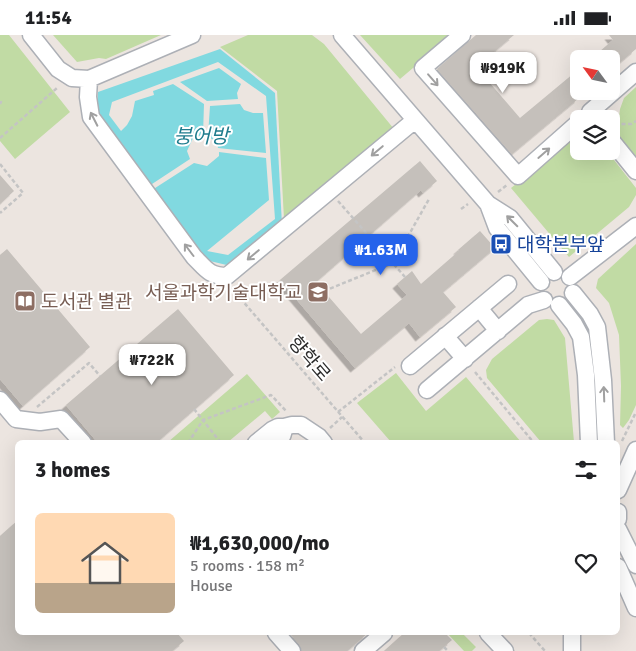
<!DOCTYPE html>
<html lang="en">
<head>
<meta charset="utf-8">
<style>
  body { margin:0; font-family:Signika,"Noto Sans KR",sans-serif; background:#f2f2f2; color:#202124; height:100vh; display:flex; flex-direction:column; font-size:19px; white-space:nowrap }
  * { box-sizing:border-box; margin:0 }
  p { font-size:16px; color:#757577 }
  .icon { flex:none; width:28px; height:28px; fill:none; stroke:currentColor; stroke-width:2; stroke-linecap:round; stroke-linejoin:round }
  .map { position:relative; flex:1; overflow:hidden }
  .side { position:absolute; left:15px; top:405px; width:605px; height:195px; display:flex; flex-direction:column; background:#fff; border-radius:8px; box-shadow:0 5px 20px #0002 }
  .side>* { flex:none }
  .needle { width:32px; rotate:303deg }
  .fabs { position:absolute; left:570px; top:15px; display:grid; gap:10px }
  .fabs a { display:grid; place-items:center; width:50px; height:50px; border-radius:8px; background:#fff; box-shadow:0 5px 20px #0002; font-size:25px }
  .price { position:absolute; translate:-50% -42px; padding:0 11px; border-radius:10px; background:#fff; color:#222; font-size:16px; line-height:32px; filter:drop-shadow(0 1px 2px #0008) }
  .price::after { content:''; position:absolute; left:50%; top:30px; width:15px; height:11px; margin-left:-8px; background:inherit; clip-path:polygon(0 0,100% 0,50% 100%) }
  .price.selected { background:#2563eb; color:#fff }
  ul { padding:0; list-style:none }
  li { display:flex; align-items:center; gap:15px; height:125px; padding:0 20px }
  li+li { border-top:1px solid #e0e0e0 }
  li span { display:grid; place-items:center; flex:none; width:140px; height:100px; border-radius:8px; color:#555 }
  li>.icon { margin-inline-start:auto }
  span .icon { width:60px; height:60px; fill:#fffc; stroke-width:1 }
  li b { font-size:21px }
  h2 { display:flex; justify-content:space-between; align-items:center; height:60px; padding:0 20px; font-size:21px }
  .status { display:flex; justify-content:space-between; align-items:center; height:35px; padding:0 25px; background:#fff; direction:ltr }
  .status svg { height:14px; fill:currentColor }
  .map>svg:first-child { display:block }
  .green { fill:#c1dba4 }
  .water { fill:#81d9e0 }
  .pier { fill:#ece5e0; fill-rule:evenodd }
  .building { fill:#c5c0bb; filter:url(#shadow) }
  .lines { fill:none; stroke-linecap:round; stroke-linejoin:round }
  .minor-casing { stroke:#adb0b6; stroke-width:19 }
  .path { stroke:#c4c4c4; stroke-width:2.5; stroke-dasharray:4 2.5; stroke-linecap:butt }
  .minor { stroke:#fff; stroke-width:16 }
  .oneway { stroke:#a0a0a0 }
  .labels { text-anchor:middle; stroke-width:4; stroke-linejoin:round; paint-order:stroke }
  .transit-label { font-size:19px; fill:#164399; stroke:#fff; text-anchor:start }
  .education-label { font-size:19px; fill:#785e54; stroke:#fff; text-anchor:end }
  .street-label { font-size:19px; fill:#2c2c2c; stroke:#fff }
  .water-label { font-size:20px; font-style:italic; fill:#1f7c8d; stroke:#fff }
</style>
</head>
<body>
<div class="status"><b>11:54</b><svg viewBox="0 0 49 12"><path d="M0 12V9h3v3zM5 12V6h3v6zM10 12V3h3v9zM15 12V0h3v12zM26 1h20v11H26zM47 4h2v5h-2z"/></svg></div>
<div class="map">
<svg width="636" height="616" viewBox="0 0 636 616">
  <defs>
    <filter id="shadow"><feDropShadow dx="-4.5" dy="4.5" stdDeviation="0" flood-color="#0004"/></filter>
  </defs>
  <rect width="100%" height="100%" fill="#ece5e0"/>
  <path class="green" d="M0,0H9L70,77L15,124L0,106Z
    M53,0H161L106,24L99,23L77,27Z
    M248,0H312L324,9L394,94L284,184L277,56L220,12Z
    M360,0H452L400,44Z
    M636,52V124L621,105L618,92L620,74L624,63Z
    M579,101V116H607L636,153V160L629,172L569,222L511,153L568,108Z
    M636,209V370L629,385L623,393L620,390L621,351L619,300L609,268L596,253L598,244Z
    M547,284L554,285L565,303L574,407H541L487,343L486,335L492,324L539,285Z
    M396,338L426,376L466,342L521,407H391L357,368Z
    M247,339L280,377L272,384L265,376L228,407H168Z
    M447,598H462L476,612L472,616H464Z"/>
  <path class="water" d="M220,14L275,58L282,190L231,231L197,223L96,83L98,57Z"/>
  <path class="pier" d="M218,27L266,61L275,184L228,220L207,216L269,165L266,123L219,117V121L207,131L194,128L152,155L149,151L190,124L187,116L193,103L203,100L204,69L173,49L153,56L154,60L135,66L132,81L127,90L121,96L109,80L112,67ZM219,33L241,49L237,58L238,64L207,66L180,47ZM240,69L244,75L253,78H263L266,118L218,113L217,108L208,101L210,71Z"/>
  <path class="building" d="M476,0H514L476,32L520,83L579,34V63L512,119L437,34Z
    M609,0H636V14L611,35V24H591L613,5Z
    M420,126L437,146L423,158L421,155L316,247L361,299L407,260L397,249L412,236L421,249L459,216L458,215L480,196L495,213L443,257L456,272L420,302L409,288L355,333L280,245Z
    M0,140L14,156L0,169Z
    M7,214L90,312L23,371L0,344V220Z
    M178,274L234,340L156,408H98L66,370Z
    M18,485V598H177L184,606L172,616H0V501Z
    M289,598H368L347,616H302L299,609Z
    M404,598H445L452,605L439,616H384Z"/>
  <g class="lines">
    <g class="minor-casing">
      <path id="minor" d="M31,0L58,34L72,43L89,44L192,0
        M342,0L488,169
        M462,0L423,33L518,141L579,87
        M89,44L88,62L91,82L194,222C206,234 209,241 227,241L415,85
        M595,84L590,77L636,37
        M611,105L636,136
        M570,242L636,191
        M541,247L497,193L488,169L510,183L554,237
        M573,258L590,279L597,292L603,345L606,408
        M559,270L574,289L581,302L586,340L589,408
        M479,273L498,296
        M445,301L465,324
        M410,331L508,249
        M427,355L528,270L544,265
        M0,365L16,384L40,387L61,384L83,408
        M256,408L272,395L278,392H284L292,390H301L319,402L324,408
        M278,408C282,403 284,399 284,392
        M618,455L636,415
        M618,477V484
        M618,494L636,530
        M618,532L636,573
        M276,598L292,616
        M488,598L505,616
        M363,616L384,598
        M572,616V598"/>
    </g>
    <path class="path" d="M0,68L1,67L0,69
      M615,89H631L636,86
      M0,103L57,53
      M0,129L23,158L0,178
      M498,157L507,150
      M338,166L405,242
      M461,174L468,169
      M233,253L234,256L365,408
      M324,256L393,228L429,164
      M475,337L534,408
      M37,372L89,328L100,341
      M194,374L221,408
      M338,377L395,332
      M330,393L342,382
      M622,406L636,377
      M188,408L203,385L271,360L287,377
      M529,598L545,616
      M444,612L448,616"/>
    <use href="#minor" class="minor"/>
  </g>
  <defs><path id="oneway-shaft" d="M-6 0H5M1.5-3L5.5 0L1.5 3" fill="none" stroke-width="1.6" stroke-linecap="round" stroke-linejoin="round" transform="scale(1.25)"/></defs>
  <g class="oneway">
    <use href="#oneway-shaft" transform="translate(433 45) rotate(49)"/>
    <use href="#oneway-shaft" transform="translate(94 84) rotate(-117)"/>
    <use href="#oneway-shaft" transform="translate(377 116) rotate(140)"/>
    <use href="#oneway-shaft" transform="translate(544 118) rotate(-41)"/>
    <use href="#oneway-shaft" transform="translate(512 186) rotate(-135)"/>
    <use href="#oneway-shaft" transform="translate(189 215) rotate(-127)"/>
    <use href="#oneway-shaft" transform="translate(253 220) rotate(140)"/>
    <use href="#oneway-shaft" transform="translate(604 359) rotate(-92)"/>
  </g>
  <defs>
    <g id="bus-square" transform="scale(1.125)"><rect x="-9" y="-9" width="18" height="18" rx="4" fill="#1a4fb4" stroke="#fff"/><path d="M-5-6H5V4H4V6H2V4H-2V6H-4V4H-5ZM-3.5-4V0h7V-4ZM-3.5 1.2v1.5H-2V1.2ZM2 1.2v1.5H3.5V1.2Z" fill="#fff"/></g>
    <g id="university-square" transform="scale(1.125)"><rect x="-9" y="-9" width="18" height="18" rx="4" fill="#8d6e63" stroke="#fff"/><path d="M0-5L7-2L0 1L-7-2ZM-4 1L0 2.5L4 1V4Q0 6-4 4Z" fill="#fff"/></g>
    <g id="library-square" transform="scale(1.125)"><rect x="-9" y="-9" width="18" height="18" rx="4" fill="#8d6e63" stroke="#fff"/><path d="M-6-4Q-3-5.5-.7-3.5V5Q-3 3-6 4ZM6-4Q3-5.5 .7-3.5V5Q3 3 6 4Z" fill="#fff"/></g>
  </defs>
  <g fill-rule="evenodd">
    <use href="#bus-square" x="501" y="209"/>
    <use href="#university-square" x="318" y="257"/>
    <use href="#library-square" x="25" y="266"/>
  </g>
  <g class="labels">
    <g class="transit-label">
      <text x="517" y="216">대학본부앞</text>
    </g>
    <g class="education-label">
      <text x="302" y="264">서울과학기술대학교</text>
      <text x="41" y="273" text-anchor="start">도서관 별관</text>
    </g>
    <g class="street-label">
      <text transform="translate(310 323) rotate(49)" y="7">향학로</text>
    </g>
    <g class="water-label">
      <text x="201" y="108">붕어방</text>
    </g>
  </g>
</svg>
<div class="fabs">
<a><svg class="needle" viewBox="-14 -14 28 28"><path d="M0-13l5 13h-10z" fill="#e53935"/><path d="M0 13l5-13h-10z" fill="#757577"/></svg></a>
<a><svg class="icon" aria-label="layers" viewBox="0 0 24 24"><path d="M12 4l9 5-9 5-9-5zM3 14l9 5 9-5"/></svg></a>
</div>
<b class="price" style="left:503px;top:59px">₩919K</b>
<b class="price selected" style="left:381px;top:241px">₩1.63M</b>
<b class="price" style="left:152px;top:351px">₩722K</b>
<section class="side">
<h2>3 homes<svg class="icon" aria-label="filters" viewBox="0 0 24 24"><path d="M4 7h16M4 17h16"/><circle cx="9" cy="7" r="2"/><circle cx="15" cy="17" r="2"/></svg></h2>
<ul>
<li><span style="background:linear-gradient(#ffd9b3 70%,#b9a48a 0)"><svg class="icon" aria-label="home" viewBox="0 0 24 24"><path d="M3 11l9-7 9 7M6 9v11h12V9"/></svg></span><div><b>₩1,630,000/mo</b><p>5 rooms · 158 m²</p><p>House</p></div><svg class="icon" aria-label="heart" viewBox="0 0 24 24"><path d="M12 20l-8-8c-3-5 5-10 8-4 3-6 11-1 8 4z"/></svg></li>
</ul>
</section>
</div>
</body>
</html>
